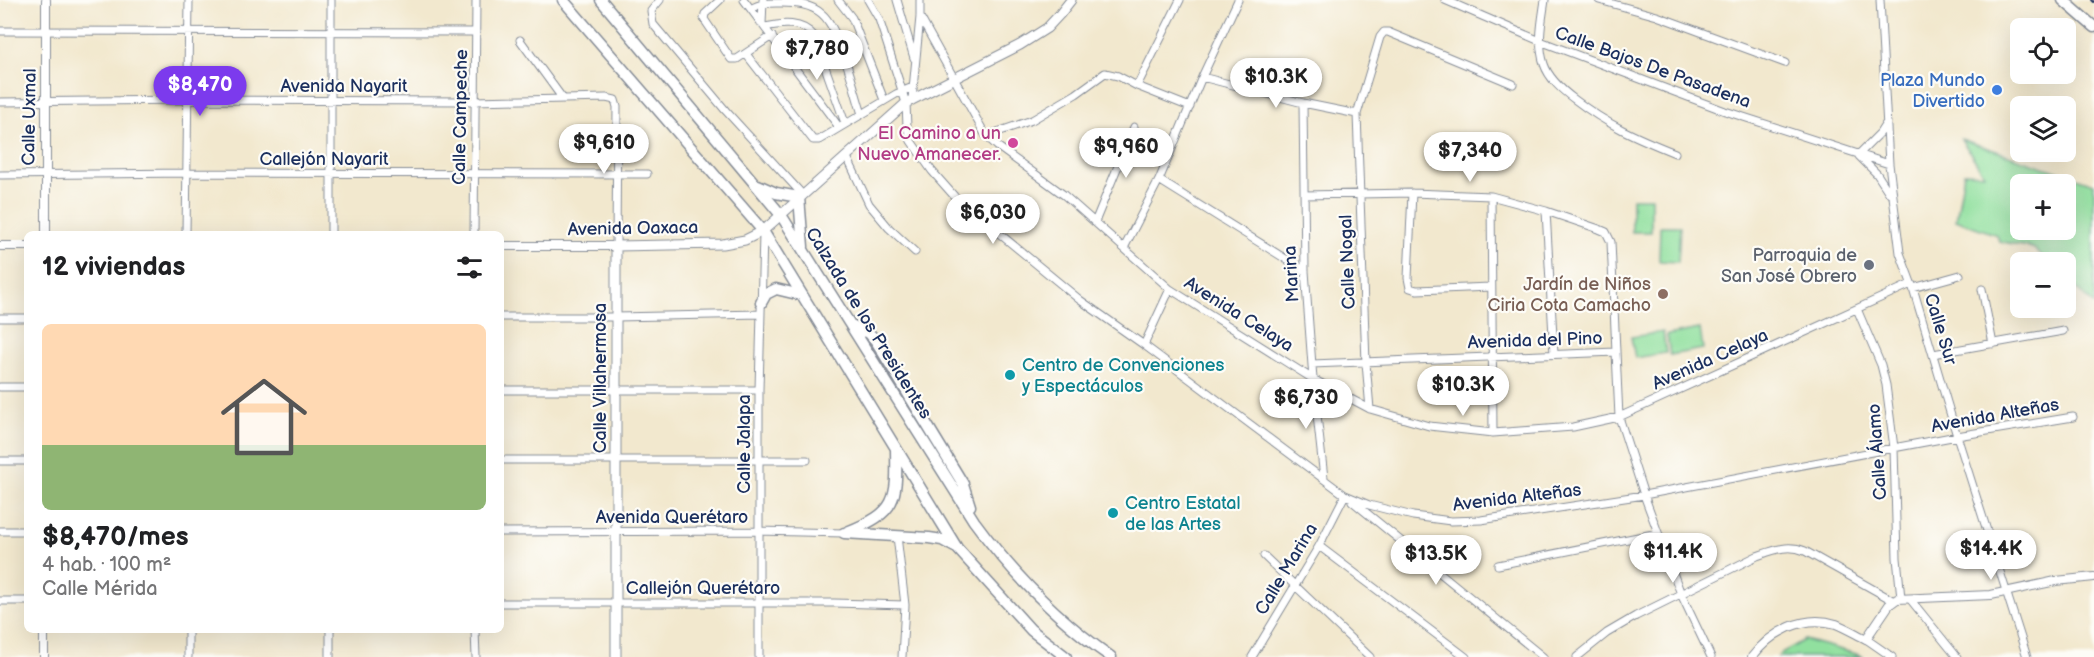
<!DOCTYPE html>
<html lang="es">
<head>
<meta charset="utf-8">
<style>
  body { margin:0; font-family:"Balsamiq Sans",sans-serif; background:#f6f6f6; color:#202124; height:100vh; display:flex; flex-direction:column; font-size:22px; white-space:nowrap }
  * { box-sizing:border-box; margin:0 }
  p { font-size:20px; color:#757577 }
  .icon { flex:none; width:33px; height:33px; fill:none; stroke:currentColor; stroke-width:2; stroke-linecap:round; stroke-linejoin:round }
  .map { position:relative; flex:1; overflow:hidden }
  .panel { position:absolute; left:24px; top:231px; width:480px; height:402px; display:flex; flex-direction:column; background:#fff; border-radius:9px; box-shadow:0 6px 24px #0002 }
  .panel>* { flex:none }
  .controls { position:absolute; left:2010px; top:18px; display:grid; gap:12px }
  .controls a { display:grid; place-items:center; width:66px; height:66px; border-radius:9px; background:#fff; box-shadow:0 6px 24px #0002; font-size:30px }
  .price { position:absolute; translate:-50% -51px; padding:0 14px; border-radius:21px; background:#fff; color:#222; font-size:20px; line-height:39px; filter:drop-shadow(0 2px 3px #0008) }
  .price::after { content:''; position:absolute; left:50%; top:36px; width:18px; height:14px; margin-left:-9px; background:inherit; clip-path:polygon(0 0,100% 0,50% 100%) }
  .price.on { background:#7c3aed; color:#fff }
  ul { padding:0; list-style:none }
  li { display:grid; align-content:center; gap:12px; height:318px; padding:0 18px }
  li span { display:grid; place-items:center; height:186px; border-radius:9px; color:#555 }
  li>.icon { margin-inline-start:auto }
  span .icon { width:108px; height:108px; fill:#fffc; stroke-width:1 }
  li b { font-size:26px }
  h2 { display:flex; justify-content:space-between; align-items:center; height:72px; padding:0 18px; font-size:26px }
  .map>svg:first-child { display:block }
  .green { fill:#91e09f; stroke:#56887e; stroke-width:1.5; fill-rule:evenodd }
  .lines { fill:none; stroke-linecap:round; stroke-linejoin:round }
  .minor-casing { stroke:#868c96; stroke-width:9 }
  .tertiary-casing { stroke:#868c96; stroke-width:10 }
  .secondary-casing { stroke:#868c96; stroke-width:11 }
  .primary-casing { stroke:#868c96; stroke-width:13 }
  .trunk-casing { stroke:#868c96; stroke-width:13 }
  .minor { stroke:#fff; stroke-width:7 }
  .tertiary { stroke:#fff; stroke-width:8 }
  .secondary { stroke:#fff; stroke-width:9 }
  .primary { stroke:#fff; stroke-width:10 }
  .trunk { stroke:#fff; stroke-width:10 }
  .rail { stroke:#1b2f5e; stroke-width:2 }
  .shop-dot { fill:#3f7fe0; stroke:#fdfcf7; stroke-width:2 }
  .hotel-dot { fill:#d1479c; stroke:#fdfcf7; stroke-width:2 }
  .worship-dot { fill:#6b7280; stroke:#fdfcf7; stroke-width:2 }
  .education-dot { fill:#8d6e63; stroke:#fdfcf7; stroke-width:2 }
  .culture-dot { fill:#0f9aa8; stroke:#fdfcf7; stroke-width:2 }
  .labels { text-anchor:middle; stroke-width:4.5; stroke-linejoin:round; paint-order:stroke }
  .street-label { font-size:18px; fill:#1b2f5e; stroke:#fdfcf7 }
  .shop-label { font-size:18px; fill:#366cbe; stroke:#fdfcf7; text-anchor:end }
  .hotel-label { font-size:18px; fill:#b23c85; stroke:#fdfcf7; text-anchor:end }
  .worship-label { font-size:18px; fill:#5b616d; stroke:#fdfcf7; text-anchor:end }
  .education-label { font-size:18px; fill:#785e54; stroke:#fdfcf7; text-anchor:end }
  .culture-label { font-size:18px; fill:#0d838f; stroke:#fdfcf7; text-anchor:start }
</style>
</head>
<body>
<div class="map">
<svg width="2094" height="657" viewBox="0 0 2094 657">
  <rect width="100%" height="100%" fill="#fdfcf7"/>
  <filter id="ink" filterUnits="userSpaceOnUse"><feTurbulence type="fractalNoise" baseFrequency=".0167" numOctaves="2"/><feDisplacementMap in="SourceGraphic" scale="12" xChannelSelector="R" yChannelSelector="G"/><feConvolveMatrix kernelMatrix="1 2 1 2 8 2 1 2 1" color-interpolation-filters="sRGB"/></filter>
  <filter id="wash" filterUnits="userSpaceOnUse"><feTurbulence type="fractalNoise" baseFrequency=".008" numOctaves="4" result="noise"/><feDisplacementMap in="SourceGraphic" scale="24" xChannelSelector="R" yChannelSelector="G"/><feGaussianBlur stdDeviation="1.35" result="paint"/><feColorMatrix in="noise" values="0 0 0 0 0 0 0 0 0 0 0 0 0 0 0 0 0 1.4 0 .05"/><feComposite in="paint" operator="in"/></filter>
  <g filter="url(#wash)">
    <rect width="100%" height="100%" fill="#f2e8ce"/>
    <path class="green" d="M1961,139L2094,184V305L2066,278V262H2049L2033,248L1999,241L1997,235L1956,220L1964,173L1984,174ZM2020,184H2066V230H2020Z
      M1632,198H1651V232H1632Z
      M1660,226H1680L1678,262L1659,261Z
      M1700,329L1703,349L1670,355L1667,335Z
      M1663,332L1666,353L1635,358L1631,337Z
      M1805,640L1860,655L1863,657H1778L1781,653Z"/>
  </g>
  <g filter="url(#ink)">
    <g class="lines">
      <g class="minor-casing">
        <path id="minor" d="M331,0V234
          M660,0L651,11L653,24L726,111L802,194
          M720,0L705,14L704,19L731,59H737L772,36
          M744,0L839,127
          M838,0L852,18L884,100
          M868,0L879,19L906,103L907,127L911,141L932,171L955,197L1080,300L1144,345L1345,495L1369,505L1413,516L1451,521L1481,520L1644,495L1957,436L2073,417
          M897,0L914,58
          M1445,0L1540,41L1725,111L1889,164
          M1545,0C1542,21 1537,43 1544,64C1549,79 1562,90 1574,99C1608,125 1635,137 1675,153
          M1599,0L1657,16L1785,63
          M1880,0L1889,164L1900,253L1913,288L1957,436L2027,657
          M751,9C761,2 771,3 782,3C796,3 811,4 822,14C840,29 854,90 862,114
          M920,17L986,136L997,146L1064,195L1170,289L1313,379L1370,409L1429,426L1493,433L1573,427L1619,417L1911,284
          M762,24L763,0
          M765,27C782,23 802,21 814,36L845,123
          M0,31L476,32
          M520,40L563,99
          M746,54L813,140H819L896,94L913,87
          M1202,77L1303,103L1357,114
          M1137,86L1180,0
          M912,99L920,17V0
          M0,102L188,100L474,101L606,98L615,100L617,107L616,246
          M1303,103L1305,271L1313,379L1324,478
          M986,136L1032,120L1076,94L1105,73L1118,76L1137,86L1190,107
          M1859,154L1880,133L1887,122
          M1859,156L1877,174L1890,194
          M847,157L869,204L889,228L915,252
          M0,175L187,173L647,174
          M1159,180L1305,271
          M1412,193L1408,278L1410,288L1417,290L1491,287
          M1304,195L1412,193L1491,196L1546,211L1599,229L1606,232L1611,242L1619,417L1644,495L1681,594L1711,657
          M1491,196L1493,433
          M1546,211L1554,354
          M1095,222L1134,127
          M186,234L189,0
          M474,234L476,0
          M1124,248L1159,180L1202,77L1238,0
          M1913,288L1960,275
          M1982,289L1993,344
          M1857,309L1881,365L1886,385L1894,448L1897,558L1901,598
          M501,317H616L761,314
          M0,318H27
          M1144,345L1170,289
          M1933,354L2063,331
          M1312,364L1616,352
          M0,387H27
          M501,390H759
          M1370,409L1366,363L1357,114L1380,37L1384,32H1388L1513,84
          M501,460H807
          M0,461H27
          M1352,501L1543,657
          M0,531H27
          M501,532L758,531L844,533
          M897,536L905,605L902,657
          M1319,546L1466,657
          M1264,556L1370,657
          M1498,565L1658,533
          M1910,599L1957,657
          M0,601H27
          M501,603H834L905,605
          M475,630L476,657
          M1866,639L1892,657
          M188,657V630
          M330,657V630
          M759,657V390L763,234
          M1252,657L1319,546L1345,495
          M1577,657L1607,633L1636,616L1757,556C1774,550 1788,544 1805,551L1894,601"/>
      </g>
      <g class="tertiary-casing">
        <path id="tertiary" d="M46,234V0
          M0,246H27
          M501,246H616
          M44,657V630
          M1752,657C1771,632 1803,614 1836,624C1846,628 1856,634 1866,639L1889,605L1897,599L1991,595L2056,581L2094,577"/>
      </g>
      <g class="secondary-casing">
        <path id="secondary" d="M616,657V246L723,244L745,240L763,231L906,103L1020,45L1047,28L1060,14L1071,0"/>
      </g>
      <g class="primary-casing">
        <path id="primary" d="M2063,0L2094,27"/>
      </g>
      <g class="trunk-casing">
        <path id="trunk" d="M563,0L763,231L957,548L1031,630L1066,657
          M601,0L781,215L974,521C1012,573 1058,620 1111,657
          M758,185L776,193L799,197L803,247
          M761,303L766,294L776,289L801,295
          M851,325L869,333L876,341L963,484L970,506
          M847,532C898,512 897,500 896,448
          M844,533L929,538L942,540L955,547"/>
      </g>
      <use href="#minor" class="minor"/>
      <use href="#tertiary" class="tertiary"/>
      <use href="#secondary" class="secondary"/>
      <use href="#primary" class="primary"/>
      <use href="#trunk" class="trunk"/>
      <path class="rail" d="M2092,0L2094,2"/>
    </g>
  </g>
  <circle class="shop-dot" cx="1997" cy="90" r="6"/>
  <circle class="hotel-dot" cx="1013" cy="143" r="6"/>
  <circle class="worship-dot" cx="1869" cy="265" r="6"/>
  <circle class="education-dot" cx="1663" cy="294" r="6"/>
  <g class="culture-dot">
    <circle cx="1010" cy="375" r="6"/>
    <circle cx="1113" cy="513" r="6"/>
  </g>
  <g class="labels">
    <g class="street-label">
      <text transform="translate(1653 67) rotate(20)" y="6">Calle Bajos De Pasadena</text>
      <text x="344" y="92">Avenida Nayarit</text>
      <text transform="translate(29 117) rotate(-89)" y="6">Calle Uxmal</text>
      <text transform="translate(460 117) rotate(-89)" y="6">Calle Campeche</text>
      <text x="324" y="165">Callejón Nayarit</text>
      <text transform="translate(633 228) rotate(-1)" y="6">Avenida Oaxaca</text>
      <text transform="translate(1347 262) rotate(-92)" y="6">Calle Nogal</text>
      <text transform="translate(1291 274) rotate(-93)" y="6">Marina</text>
      <text transform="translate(1239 314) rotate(32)" y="6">Avenida Celaya</text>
      <text transform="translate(869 323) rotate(58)" y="6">Calzada de los Presidentes</text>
      <text transform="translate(1941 329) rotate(73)" y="6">Calle Sur</text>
      <text transform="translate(1535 340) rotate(-2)" y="6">Avenida del Pino</text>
      <text transform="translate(1710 359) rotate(-24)" y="6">Avenida Celaya</text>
      <text transform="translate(600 378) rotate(-90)" y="6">Calle Villahermosa</text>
      <text transform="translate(1995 415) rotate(-10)" y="6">Avenida Alteñas</text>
      <text transform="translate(744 444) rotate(-90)" y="6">Calle Jalapa</text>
      <text transform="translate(1877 452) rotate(-94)" y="6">Calle Álamo</text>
      <text transform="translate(1517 497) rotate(-7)" y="6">Avenida Alteñas</text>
      <text x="672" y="523">Avenida Querétaro</text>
      <text transform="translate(1286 569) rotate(-59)" y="6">Calle Marina</text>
      <text x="703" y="594">Callejón Querétaro</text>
    </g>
    <g class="shop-label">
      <text x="1985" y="86">Plaza Mundo<tspan x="1985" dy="21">Divertido</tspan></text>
    </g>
    <g class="hotel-label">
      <text x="1001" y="139">El Camino a un<tspan x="1001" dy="21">Nuevo Amanecer.</tspan></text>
    </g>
    <g class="worship-label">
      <text x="1857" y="261">Parroquia de<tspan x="1857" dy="21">San José Obrero</tspan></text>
    </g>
    <g class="education-label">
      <text x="1651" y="290">Jardín de Niños<tspan x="1651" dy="21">Ciria Cota Camacho</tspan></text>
    </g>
    <g class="culture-label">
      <text x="1022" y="371">Centro de Convenciones<tspan x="1022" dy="21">y Espectáculos</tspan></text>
      <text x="1125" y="509">Centro Estatal<tspan x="1125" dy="21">de las Artes</tspan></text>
    </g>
  </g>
</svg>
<div class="controls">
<a><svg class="icon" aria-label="locate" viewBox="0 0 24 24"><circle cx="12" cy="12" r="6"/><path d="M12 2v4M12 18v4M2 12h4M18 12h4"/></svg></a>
<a><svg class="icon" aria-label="layers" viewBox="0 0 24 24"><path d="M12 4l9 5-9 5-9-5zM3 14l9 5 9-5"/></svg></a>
<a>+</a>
<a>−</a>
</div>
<b class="price" style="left:817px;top:81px">$7,780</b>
<b class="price" style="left:1276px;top:109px">$10.3K</b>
<b class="price on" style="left:200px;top:117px">$8,470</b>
<b class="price" style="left:604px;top:175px">$9,610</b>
<b class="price" style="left:1126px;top:179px">$9,960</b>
<b class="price" style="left:1470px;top:183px">$7,340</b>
<b class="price" style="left:993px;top:245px">$6,030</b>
<b class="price" style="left:1463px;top:417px">$10.3K</b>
<b class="price" style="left:1306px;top:430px">$6,730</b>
<b class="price" style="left:1991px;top:581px">$14.4K</b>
<b class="price" style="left:1673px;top:584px">$11.4K</b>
<b class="price" style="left:1436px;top:586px">$13.5K</b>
<section class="panel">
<h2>12 viviendas<svg class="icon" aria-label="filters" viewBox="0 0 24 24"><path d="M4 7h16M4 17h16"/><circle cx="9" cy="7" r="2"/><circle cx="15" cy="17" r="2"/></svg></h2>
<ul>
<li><span style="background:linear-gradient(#ffd9b3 65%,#8fb573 0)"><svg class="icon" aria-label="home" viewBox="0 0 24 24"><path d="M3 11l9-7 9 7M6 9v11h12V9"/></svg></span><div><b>$8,470/mes</b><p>4 hab. · 100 m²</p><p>Calle Mérida</p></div></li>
</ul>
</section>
</div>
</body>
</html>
